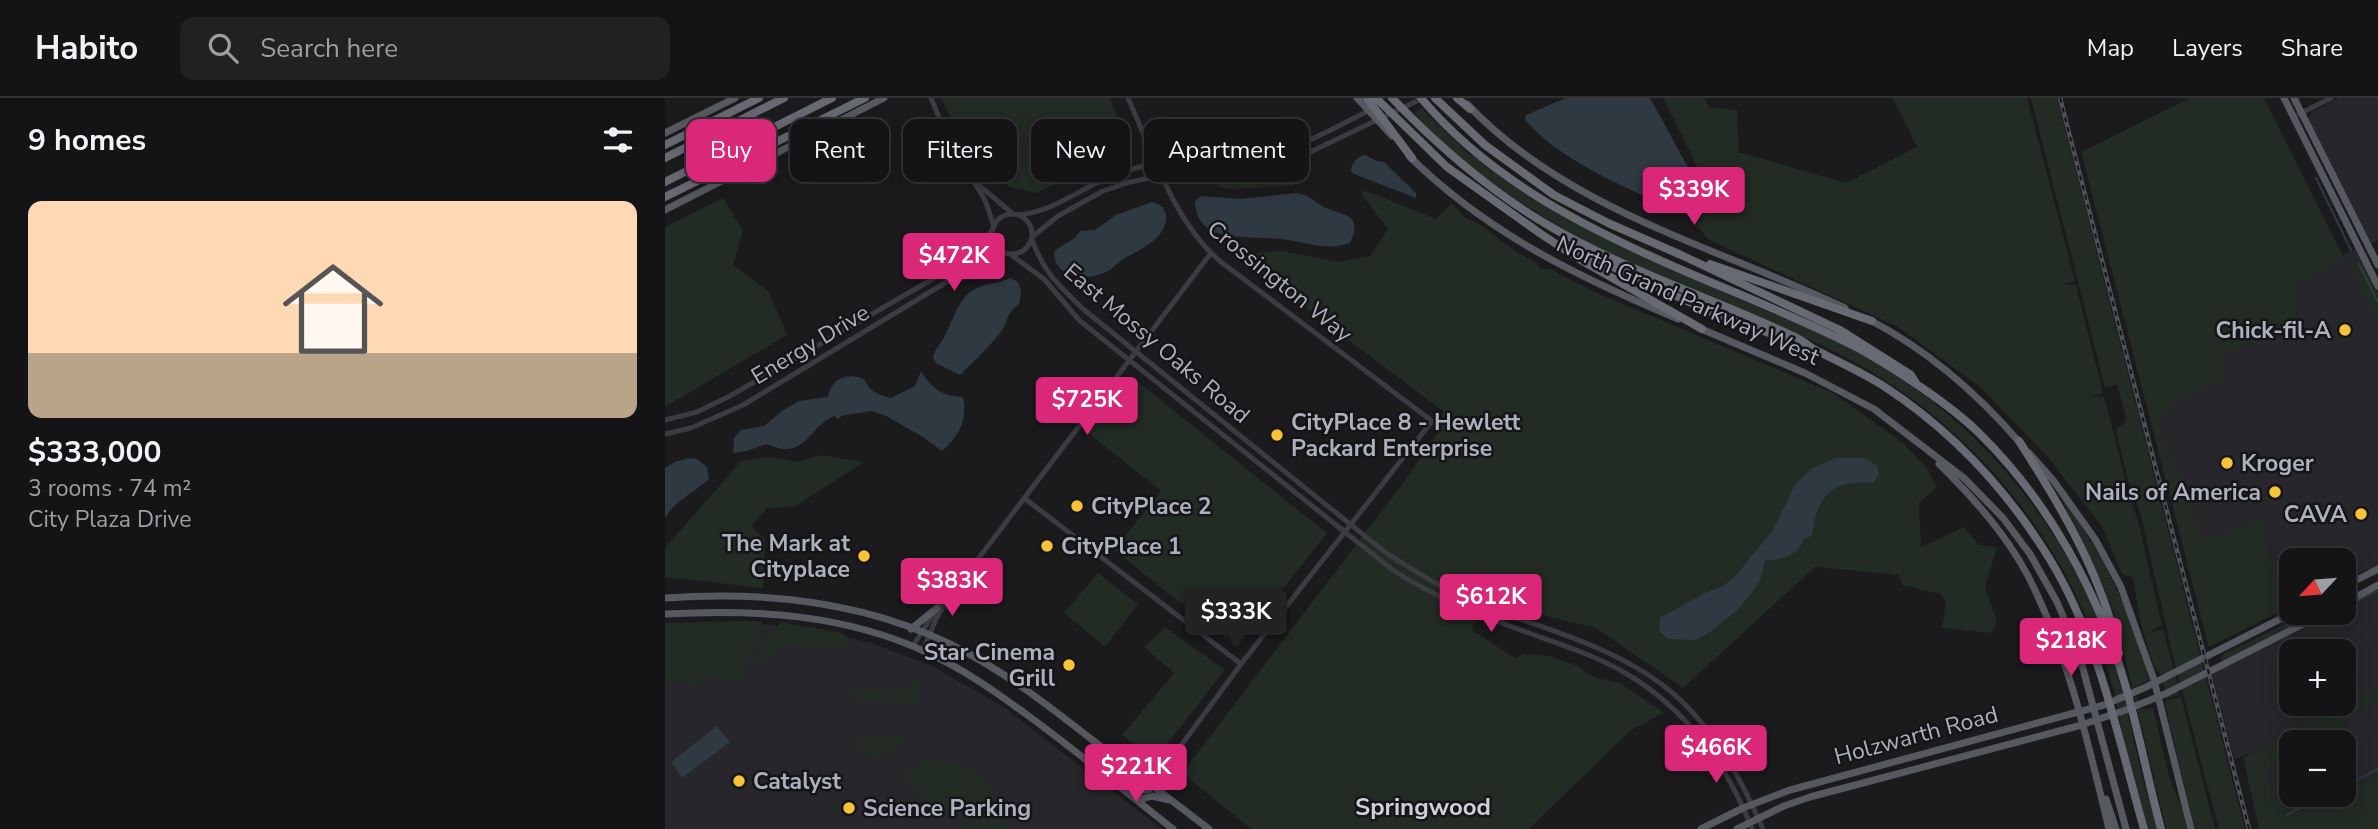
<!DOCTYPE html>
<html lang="en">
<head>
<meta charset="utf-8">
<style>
  body { margin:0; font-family:"Nunito Sans",sans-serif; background:#212123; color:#f1f3f6; height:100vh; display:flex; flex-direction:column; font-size:26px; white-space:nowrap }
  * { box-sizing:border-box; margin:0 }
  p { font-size:23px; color:#9d9ea1 }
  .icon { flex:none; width:38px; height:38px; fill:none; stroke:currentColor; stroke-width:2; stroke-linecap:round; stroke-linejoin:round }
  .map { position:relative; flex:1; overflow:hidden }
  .sheet { display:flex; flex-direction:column; background:#141416; width:665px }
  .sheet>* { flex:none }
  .guide { position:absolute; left:21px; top:21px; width:665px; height:63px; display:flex; gap:14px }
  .needle { width:46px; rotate:244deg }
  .buttons { position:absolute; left:1614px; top:450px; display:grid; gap:14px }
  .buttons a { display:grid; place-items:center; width:77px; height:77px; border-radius:14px; background:#141416; box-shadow:0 4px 18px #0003,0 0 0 2px #333335; font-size:35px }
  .price { position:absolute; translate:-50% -60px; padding:0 16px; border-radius:7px; background:#db2777; color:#fff; font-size:23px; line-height:46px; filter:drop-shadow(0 2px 4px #0008) }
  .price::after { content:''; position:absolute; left:50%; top:42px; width:21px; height:16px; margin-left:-10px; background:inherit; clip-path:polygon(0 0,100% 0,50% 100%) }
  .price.selected { background:#222; color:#fff }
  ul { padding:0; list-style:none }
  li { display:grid; align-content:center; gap:14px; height:371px; padding:0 28px }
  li+li { border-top:2px solid #333335 }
  li span { display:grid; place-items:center; height:217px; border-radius:14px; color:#555 }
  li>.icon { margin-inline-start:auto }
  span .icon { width:126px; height:126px; fill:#fffc; stroke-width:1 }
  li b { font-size:30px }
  h2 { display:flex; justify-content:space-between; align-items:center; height:84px; padding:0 28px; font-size:30px }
  .chip { padding:0 24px; border-radius:14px; background:#141416; box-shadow:0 4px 18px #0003,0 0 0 2px #333335; font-size:24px; line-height:63px }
  .chip.selected { background:#db2777; color:#fff }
  header { display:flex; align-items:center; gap:42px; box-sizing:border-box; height:98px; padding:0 35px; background:#141416; border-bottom:2px solid #333335 }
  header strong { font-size:33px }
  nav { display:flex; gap:38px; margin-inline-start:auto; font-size:24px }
  .search { width:490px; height:63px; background:#212123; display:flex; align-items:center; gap:18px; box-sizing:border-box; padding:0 24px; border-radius:14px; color:#9d9ea1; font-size:26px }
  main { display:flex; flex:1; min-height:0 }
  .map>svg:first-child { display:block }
  .built { fill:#27262a; fill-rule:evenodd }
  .green { fill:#222b24 }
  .water { fill:#2f3942 }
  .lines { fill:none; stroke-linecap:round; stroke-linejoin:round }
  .stream { stroke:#2f3942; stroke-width:2 }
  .minor { stroke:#3b3c42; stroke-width:5 }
  .major { stroke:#575961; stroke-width:7 }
  .highway { stroke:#676a73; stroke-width:8 }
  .rail-casing { stroke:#4e5057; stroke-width:4.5 }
  .rail { stroke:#151518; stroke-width:2; stroke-dasharray:5; stroke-linecap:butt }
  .poi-dot { fill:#f8c337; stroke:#151518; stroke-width:2.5 }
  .labels { text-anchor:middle; stroke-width:5; stroke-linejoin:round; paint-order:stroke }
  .street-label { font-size:23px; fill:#adb1bd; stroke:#151518 }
  .poi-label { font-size:23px; font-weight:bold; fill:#adb1bd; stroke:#151518; text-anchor:start }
  .neighbourhood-label { font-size:24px; font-weight:bold; fill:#ced0d8; stroke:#151518 }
</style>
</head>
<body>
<header>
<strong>Habito</strong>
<div class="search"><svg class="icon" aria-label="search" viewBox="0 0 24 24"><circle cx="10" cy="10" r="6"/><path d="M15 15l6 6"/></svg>Search here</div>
<nav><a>Map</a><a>Layers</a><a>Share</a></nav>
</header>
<main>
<section class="sheet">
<h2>9 homes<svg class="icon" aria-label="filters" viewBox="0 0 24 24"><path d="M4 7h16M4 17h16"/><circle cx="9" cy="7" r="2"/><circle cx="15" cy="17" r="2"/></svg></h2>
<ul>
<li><span style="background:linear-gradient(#ffd9b3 70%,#b9a48a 0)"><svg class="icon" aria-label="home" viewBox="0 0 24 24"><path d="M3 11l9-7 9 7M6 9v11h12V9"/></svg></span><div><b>$333,000</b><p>3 rooms · 74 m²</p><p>City Plaza Drive</p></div></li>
</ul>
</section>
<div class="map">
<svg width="1713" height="731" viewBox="0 0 1713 731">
  <rect width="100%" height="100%" fill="#1b1a1d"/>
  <path class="built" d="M1674,0H1713V143L1708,145L1705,144L1644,24L1643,20L1649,13Z
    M1691,151L1713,194V468L1704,473L1702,471L1678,482V462H1626V508L1544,549L1469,259Z
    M1713,492V676L1678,692V644H1626V696L1669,697L1616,721L1589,653L1569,662L1547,576L1670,515L1678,514V510ZM1626,553H1678V606H1626Z
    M95,526L143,530L206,545L267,568L337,608L497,731H0V528Z"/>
  <path class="green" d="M276,0H445L465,52L371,95L345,89L312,64L290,29Z
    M998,0H1039L1044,9L1072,12L1074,54L1181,85L1252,49L1228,0H1362L1410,183L1396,187H1411L1438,295L1425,300L1439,298L1465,400L1452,405L1466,403L1473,423L1497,527L1486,533L1488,534L1498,531L1515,596L1503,600L1504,602L1516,599L1550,731H1530L1500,607L1502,599L1495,576L1489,568L1477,531L1468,480L1457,476L1437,429L1381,357L1314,288L1233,229L1044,142L1031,127L1045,106L1032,68Z
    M1366,0H1392L1580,731H1554L1507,555L1476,418L1463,383L1451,333L1452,329L1459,326L1461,319L1452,287L1440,289Z
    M1525,0H1599L1679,160L1633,184C1625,198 1636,210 1628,223L1560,258L1557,268C1558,274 1564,280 1558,286L1555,282L1503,308L1505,312C1496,321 1493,330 1497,341L1528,404L1530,425L1539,442L1555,434L1558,438L1578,428L1577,424L1586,429L1591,420L1588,418L1592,417C1600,421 1601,430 1601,439H1597L1599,451L1605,459L1609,457L1607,461L1611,459L1609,462L1626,467V508L1544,549L1416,54Z
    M758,10L759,13L806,58L808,56C895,129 993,166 1095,210C1129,225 1164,238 1196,256C1306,317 1391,416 1438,533C1454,574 1463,617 1473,660C1478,683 1486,707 1492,731H1483L1454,622L1449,592L1433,543H1430C1384,414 1282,306 1158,248C1059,202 953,169 862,108C822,82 779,52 749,14Z
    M608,74L631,86L627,88L563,91L554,89L547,82L550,78L562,75L569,79Z
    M699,92L771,121L787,105L799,119L814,126L853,155L869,163L875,170L887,172L932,195L1168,295L1237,344L1261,369L1272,389L1254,405L1256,449L1299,429L1313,446L1332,450L1320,488L1332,524L1326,535L1277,530L1281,504L1276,496L1237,487L1234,477L1150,469L1018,590L931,530L885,519L821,496L807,532L850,560L858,556L885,558L915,569L923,576L932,580L955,585L999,615L966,632L864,731H586L517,675L735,389L776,330L778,313L616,191L575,156L618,153L674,164L705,158L723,131L697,97Z
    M58,100L78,133L68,167L104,194L122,237L0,309V129Z
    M1693,163C1712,171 1713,205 1713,223L1685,167Z
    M467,279L662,435L572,550L449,452L496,393L423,335Z
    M156,357L199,364L129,409L102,410L86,428L100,442L98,490L0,479V450L76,363L102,359L134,364Z
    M1393,394C1435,451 1467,512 1484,582L1469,590L1475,611L1488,610L1504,678L1517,710L1522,731H1501L1451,521L1437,485Z
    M433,475L473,506L440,549L399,515Z
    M1637,515H1654L1557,565L1555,558L1612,530Z
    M78,523H96C101,536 93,541 88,551C84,559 82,567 81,575L65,586L43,577L34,586L0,583V525Z
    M117,524L177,535L185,542L179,551L121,547L94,569L89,568L95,545Z
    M500,529L560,572L490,662L457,637L509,575L479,549Z
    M259,579L253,593V608L232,603L188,600V590C220,591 231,600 259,579Z
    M1713,591V601L1681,619L1664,644L1643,642L1626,644V649L1609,663L1600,676L1608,699L1623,709L1628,716L1669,697L1678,696V692L1713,676V731H1594L1578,659Z
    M195,635C217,646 224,635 241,639C231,659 197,669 192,640Z
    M262,661C273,664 284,664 295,667C320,674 339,707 344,731H300L280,704L271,711L266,709L241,679V676Z"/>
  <path class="water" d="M901,0H985L1030,82L1033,94L1030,104L1020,111L1009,112C958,87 898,65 860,22L861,17Z
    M700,57L712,63L719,64L751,95V100L689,76L686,73C687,64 692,59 700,57Z
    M632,95C644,97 647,102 657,108C674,118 700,113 685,145C660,154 639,143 615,141C594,139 569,141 549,134C537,129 530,117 530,104L535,98L575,101Z
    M487,104C495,106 500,110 501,118C502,140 476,151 460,160C454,163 449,170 443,173C429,180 408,183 396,171C390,165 388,160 390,152L410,140L415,133L430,132L451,117Z
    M345,180L353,184L356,193L354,206C339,218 344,223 335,235C323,250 309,263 295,277L271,265L268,260C269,252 274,248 278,241C288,224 293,198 312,190C323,185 334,185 345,180Z
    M256,273C267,291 277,298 298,299C303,323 294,337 277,353L258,339L221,318L206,313L176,318L173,321L169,318C140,332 141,363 101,346L82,353L68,355L69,340L76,332L99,328L117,313L134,303L163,299C166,280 182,274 199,281C205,294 213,297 226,300L250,288Z
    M24,360L32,361L42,369L44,381C29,395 11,402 0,420V370L10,364Z
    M1171,360H1198L1212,367L1214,377L1208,385C1167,381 1151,398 1147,438L1139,441C1132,459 1117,461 1100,463L1095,483L1085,497L1070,514L1045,534L1031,542L1003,541L994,533L995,520L1040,495L1058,488L1071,477L1108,432L1130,387L1146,371Z
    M52,628L65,644L17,680L6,664Z"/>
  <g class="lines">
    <path class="stream" d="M1651,80L1686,152
      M1694,166L1713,204
      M1682,508L1713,493
      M1678,689L1713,671
      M1622,717L1662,696"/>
    <path class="minor" d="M266,0L284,43L320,102L329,128
      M463,0C488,55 509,125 556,164L767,323L576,566L487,687
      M1634,16L1666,0
      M310,84L348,116
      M327 136a20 20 0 1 1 40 0a20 20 0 1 1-40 0Z
      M353,117C395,113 420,85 460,73C487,65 517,59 545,58C564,57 584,58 603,55C639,49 674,27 707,11
      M367,139L393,118L438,93L465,84L520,73L606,68L639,57L756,1
      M367,142C380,176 392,185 418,211L721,455C747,471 772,488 800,500C865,528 936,542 995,585C1044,621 1074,676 1098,731
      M345,156L379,181L415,223L729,473C772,500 816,518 864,535C897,547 932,558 962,576C1021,611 1063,668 1087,731
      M0,322L32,314L65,298L297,164L318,145L328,131
      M0,336L26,330L78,307L308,168L340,155
      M359,400L576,566
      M248,548L272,510L287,495
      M258,552L271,521L287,495L546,155"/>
    <path class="major" d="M692,0L727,38
      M1619,0L1713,188
      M1629,0L1713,167
      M802,6C902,112 1052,149 1180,210
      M0,35L70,0
      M744,58C822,135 913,179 1013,221
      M0,112L219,0
      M1203,221C1261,251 1314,297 1356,346
      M1034,230L1140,275L1209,311L1299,380L1338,420L1365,456L1392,504L1414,556L1461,731
      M1364,355L1388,382L1430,441L1456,489L1489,582L1526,731
      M1274,366C1308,399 1341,436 1363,478C1404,558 1423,645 1444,731
      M1678,489L1713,471
      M0,500C97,493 197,503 285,546C338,572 384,608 430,644C468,673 506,702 544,731
      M1678,506L1713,487
      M0,516C89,511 179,516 261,554C299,571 332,595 365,619C414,655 461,694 508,731
      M246,531L272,510
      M455,689L475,693L484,691
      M477,701L487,698L504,702
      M1441,701L1451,731
      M1036,731L1078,710L1125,692L1439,607L1479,590L1629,514
      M1072,731L1119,708L1145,699L1413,628L1458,613L1500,596L1662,514"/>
    <path class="highway" d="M702,0L747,60
      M711,0L782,69L876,136L914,161L1037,231
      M727,0C773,48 824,92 881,126C959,172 1047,200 1128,238C1135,241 1141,246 1147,250C1171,263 1197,274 1220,289C1287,333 1342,392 1384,460C1434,541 1453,640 1479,731
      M756,0C827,85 932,136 1031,178C1085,201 1141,223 1193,250C1229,270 1286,307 1315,336C1384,404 1433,494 1460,586C1474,634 1483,683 1496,731
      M770,0L820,47L889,97L943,125L1016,157L1175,232L1246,277L1251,285
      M792,0L805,11
      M0,47L94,0
      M0,60L119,0
      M0,84L167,0
      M0,99L200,0
      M904,149L1055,218L1124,242
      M1045,166L1207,223
      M1354,343C1397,410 1437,477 1454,555"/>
    <g class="rail-casing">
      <path id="rail" d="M1395,0L1584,731"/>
    </g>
    <use href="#rail" class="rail"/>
  </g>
  <g class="poi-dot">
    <circle cx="1680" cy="232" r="7"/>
    <circle cx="612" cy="337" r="7"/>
    <circle cx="1562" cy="365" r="7"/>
    <circle cx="1610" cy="394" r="7"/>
    <circle cx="412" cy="408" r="7"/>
    <circle cx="1696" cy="416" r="7"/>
    <circle cx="382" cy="448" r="7"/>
    <circle cx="199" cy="458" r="7"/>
    <circle cx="404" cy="567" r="7"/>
    <circle cx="74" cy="683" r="7"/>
    <circle cx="184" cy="710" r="7"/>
  </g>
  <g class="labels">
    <g class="street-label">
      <text transform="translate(615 183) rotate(39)" y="8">Crossington Way</text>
      <text transform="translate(1023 202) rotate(24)" y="8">North Grand Parkway West</text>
      <text transform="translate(492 245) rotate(40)" y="8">East Mossy Oaks Road</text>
      <text transform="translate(145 246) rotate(-31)" y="8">Energy Drive</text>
      <text transform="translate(1251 637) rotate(-15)" y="8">Holzwarth Road</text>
    </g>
    <g class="poi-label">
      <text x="1666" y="240" text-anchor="end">Chick-fil-A</text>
      <text x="626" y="332">CityPlace 8 - Hewlett<tspan x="626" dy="26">Packard Enterprise</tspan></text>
      <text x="1576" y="373">Kroger</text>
      <text x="1596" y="402" text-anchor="end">Nails of America</text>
      <text x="426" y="416">CityPlace 2</text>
      <text x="1682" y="424" text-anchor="end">CAVA</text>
      <text x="185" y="453" text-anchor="end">The Mark at<tspan x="185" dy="26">Cityplace</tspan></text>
      <text x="396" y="456">CityPlace 1</text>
      <text x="390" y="562" text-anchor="end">Star Cinema<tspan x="390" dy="26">Grill</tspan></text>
      <text x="88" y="691">Catalyst</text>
      <text x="198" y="718">Science Parking</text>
    </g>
    <g class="neighbourhood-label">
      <text x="758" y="717">Springwood</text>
    </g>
  </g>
</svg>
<div class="buttons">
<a><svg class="needle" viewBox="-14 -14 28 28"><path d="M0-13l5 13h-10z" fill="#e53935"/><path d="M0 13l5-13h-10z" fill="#9d9ea1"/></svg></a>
<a>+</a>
<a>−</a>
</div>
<b class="price" style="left:1029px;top:129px">$339K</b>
<b class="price" style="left:289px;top:195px">$472K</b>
<b class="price" style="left:422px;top:339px">$725K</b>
<b class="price" style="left:287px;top:520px">$383K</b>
<b class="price" style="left:826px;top:536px">$612K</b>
<b class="price selected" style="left:571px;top:551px">$333K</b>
<b class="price" style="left:1406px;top:580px">$218K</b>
<b class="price" style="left:1051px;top:687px">$466K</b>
<b class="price" style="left:471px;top:706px">$221K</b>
<div class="guide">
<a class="chip selected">Buy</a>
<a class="chip">Rent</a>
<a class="chip">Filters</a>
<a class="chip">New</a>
<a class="chip">Apartment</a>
</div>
</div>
</main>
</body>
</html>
